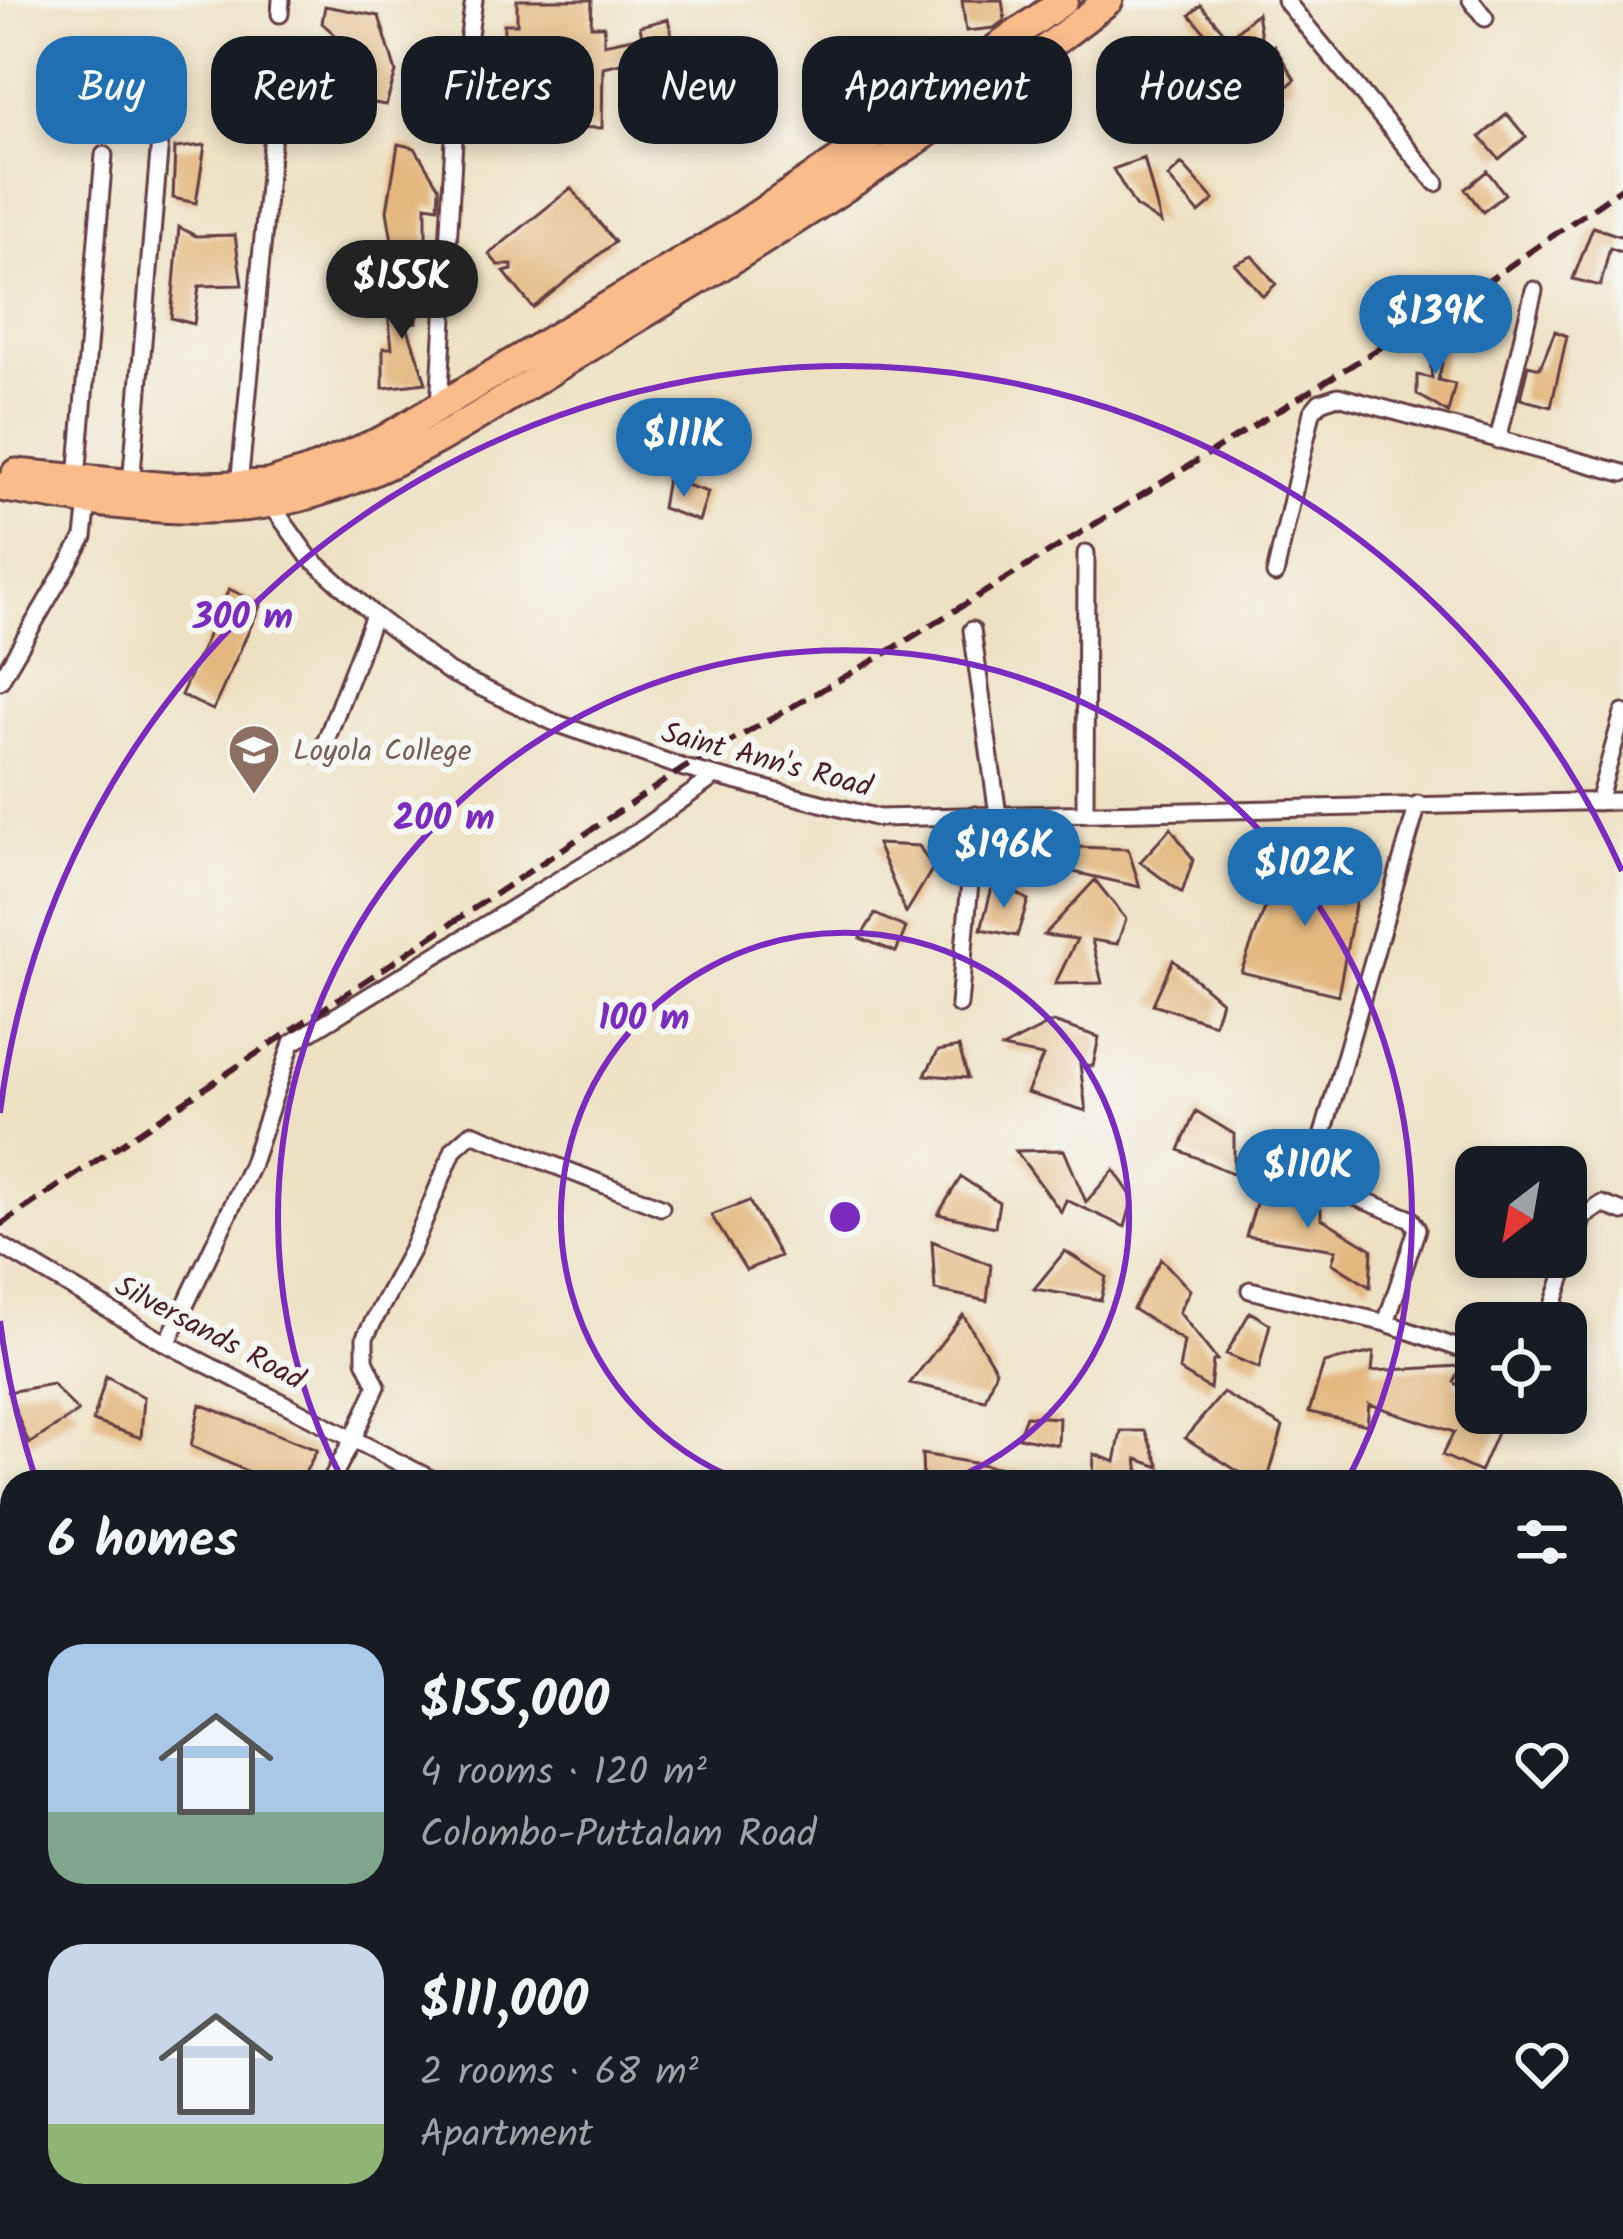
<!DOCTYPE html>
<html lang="en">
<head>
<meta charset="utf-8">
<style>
  body { margin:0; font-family:Kalam,sans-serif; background:#20242c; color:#f1f3f6; height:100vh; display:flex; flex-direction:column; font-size:45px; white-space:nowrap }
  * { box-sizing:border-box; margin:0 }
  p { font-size:39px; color:#9ea1a6 }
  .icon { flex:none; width:66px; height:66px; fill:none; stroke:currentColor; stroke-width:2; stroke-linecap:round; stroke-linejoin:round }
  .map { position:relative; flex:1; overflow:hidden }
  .drawer { position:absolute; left:0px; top:1470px; width:1623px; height:771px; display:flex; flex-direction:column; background:#171b24; border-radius:36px 36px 0 0; box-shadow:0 6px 18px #0003 }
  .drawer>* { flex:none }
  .hud { position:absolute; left:36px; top:36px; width:1551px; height:108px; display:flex; gap:24px }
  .needle { width:78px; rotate:211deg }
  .fabs { position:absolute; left:1455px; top:1146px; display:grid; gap:24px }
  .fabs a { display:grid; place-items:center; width:132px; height:132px; border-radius:24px; background:#171b24; box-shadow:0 6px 18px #0003; font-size:60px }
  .price { position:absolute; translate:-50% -102px; padding:0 27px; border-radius:42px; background:#1f6fb2; color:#fff; font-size:39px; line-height:78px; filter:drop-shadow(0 3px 6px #0008) }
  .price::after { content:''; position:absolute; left:50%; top:72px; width:36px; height:27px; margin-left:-18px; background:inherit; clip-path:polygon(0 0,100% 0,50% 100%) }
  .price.selected { background:#222; color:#fff }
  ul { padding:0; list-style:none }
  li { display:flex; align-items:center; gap:36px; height:300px; padding:0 48px }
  li span { display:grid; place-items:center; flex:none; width:336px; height:240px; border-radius:36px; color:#555 }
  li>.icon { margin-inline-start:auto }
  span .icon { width:144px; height:144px; fill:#fffc; stroke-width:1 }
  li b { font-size:51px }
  h2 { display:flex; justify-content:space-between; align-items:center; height:144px; padding:0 48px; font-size:51px }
  .chip { padding:0 42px; border-radius:36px; background:#171b24; box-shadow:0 6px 18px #0003; font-size:42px; line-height:108px }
  .chip.selected { background:#1f6fb2; color:#fff }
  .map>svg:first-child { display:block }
  .building { fill:#e4b77f }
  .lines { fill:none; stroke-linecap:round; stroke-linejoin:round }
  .minor-casing { stroke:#633c42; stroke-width:21 }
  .trunk-casing { stroke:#633c42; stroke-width:33 }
  .minor { stroke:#fff; stroke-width:15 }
  .trunk { stroke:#fabc8b; stroke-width:27 }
  .rail { stroke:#4a1f2b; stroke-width:6; stroke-dasharray:18 9; stroke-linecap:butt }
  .ring { fill:none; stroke:#7b2cbf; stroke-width:6 }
  .labels { text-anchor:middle; stroke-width:12; stroke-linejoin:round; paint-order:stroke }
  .education-label { font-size:30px; fill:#785e54; stroke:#f6f6f2; text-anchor:start }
  .street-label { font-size:30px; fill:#4a1f2b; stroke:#f6f6f2 }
  .centre { fill:#7b2cbf; stroke:#f6f6f2; stroke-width:6 }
  .ring-label { font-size:36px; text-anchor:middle; font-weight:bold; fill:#7b2cbf; stroke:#f6f6f2; stroke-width:12; stroke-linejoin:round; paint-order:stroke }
</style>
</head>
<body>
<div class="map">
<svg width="1623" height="2239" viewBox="0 0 1623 2239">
  <rect width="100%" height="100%" fill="#f6f6f2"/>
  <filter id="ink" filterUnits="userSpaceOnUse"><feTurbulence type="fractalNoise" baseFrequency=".00833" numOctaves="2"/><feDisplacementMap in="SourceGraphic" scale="24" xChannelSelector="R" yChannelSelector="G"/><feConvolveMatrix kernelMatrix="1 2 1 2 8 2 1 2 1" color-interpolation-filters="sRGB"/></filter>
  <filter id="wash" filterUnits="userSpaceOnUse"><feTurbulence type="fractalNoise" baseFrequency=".004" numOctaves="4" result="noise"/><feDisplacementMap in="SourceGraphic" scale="48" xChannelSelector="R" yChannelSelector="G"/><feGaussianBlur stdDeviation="2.7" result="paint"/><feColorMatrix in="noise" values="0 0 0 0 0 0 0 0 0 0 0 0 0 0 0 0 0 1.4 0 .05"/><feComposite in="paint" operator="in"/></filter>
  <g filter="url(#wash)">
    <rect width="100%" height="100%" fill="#eee1c3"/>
    <g id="blocks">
      <path class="building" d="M517,0H592L591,26H604V44L642,36L640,26L668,19L682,78L654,84L647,57L603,67L602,128L502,126L504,24H517Z
        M962,0H1002L1005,20L994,28L966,31Z
        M1201,5L1229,38L1257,13L1264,54L1274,45L1295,80L1279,93L1264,74L1256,80L1240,60L1229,70L1214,52L1218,48L1190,15Z
        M325,6L379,16L396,72L386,105L344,98L352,50L322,23Z
        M768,58L780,107L751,114L739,65Z
        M1507,114L1526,137L1499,159L1480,137Z
        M398,144L415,148L439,188L438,207L426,205V261L395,259L387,211Z
        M205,145L196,203L173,198L175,148Z
        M1144,158L1161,223L1135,206L1113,169Z
        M1182,164L1214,200L1199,213L1168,177Z
        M1487,171L1505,194L1483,212L1465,189Z
        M571,188L615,242L533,308L504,272L512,270V265H498L489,254Z
        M179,227L196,236L235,235L242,285L199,286L194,324L171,318Z
        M1593,227L1623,237V253L1610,248L1600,286L1573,279Z
        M1252,256L1276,284L1263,296L1235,264Z
        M419,288L417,322L406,323L426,383L383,388V348H392L386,294Z
        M1555,331L1567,336L1551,407L1520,399L1528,365L1540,368Z
        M1427,334L1448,339L1438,380L1455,384L1448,413L1417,394V375L1432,378Z
        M667,479L708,492L699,521L662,508Z
        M229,589L261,604L213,710L181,695Z
        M1171,828L1193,860L1182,893L1140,862Z
        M877,844L919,846L933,868L906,913Z
        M1051,846L1128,849L1140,887L1051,867Z
        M1282,863L1360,879L1338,995L1241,972Z
        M994,880L1028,900L1017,936L981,929Z
        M1095,880L1126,919L1117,944L1092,940L1102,983L1055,984L1077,939L1044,935Z
        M875,914L906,928L896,952L860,938Z
        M1173,960L1221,1001L1214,1024L1153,1004Z
        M1053,1022L1099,1037L1093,1066L1080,1064L1086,1111L1027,1093L1043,1056L1002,1048Z
        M959,1047L968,1078L925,1075L938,1051Z
        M1196,1111L1234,1134V1174L1179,1150Z
        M1064,1150L1086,1202L1114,1170L1133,1198L1125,1227L1066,1200L1061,1212L1016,1151Z
        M961,1177L999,1202L995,1227L938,1214Z
        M1262,1184L1321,1209V1218L1372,1249L1370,1287L1332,1263L1336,1250L1246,1236Z
        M749,1201L780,1256L746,1270L711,1215Z
        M932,1241L991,1265L987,1301L935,1290Z
        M1065,1251L1106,1277L1101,1300L1034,1289Z
        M1161,1259L1190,1290L1179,1312L1217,1360L1213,1361L1210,1389L1179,1370L1184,1341L1133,1309Z
        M1250,1312L1270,1324L1259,1368L1226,1354Z
        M963,1315L996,1370L985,1400L910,1383Z
        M1374,1352L1372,1371L1461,1366L1454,1382L1476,1398V1413H1496L1503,1419L1480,1472L1442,1455L1454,1432L1369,1404L1367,1425L1309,1412L1324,1363Z
        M106,1376L144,1397L141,1438L93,1421Z
        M52,1384L78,1412L29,1444L8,1392Z
        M1223,1393L1283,1427L1267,1482H1255L1185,1438Z
        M200,1404L317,1450L300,1482H271L191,1446Z
        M1026,1416L1059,1418L1058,1445L1018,1437Z
        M1121,1431H1145L1160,1467L1137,1459L1140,1482H1093L1094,1454L1115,1462Z
        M922,1454L1037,1474L1036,1482H923Z"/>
    </g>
  </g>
  <g filter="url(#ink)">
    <use href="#blocks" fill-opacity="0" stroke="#633c42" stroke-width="3"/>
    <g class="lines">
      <g class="minor-casing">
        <path id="minor" d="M1285,0L1436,183
          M1471,0L1485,18
          M280,14L281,0
          M439,407L454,140L474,0
          M1498,440L1534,290
          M77,479L104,155
          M131,484L163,104
          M239,486L277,93
          M270,503L308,556L374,615L449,672L553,722L684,768L879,818L1623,801
          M1275,574L1312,412L1320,402L1338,396L1623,473
          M972,630L998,815
          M0,681L84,537L88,501
          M320,756L374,615
          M1598,802L1623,713
          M1085,812L1086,553
          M959,1005L976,815
          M0,1245L167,1344L353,1439L330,1482
          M1250,1290L1386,1323L1476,1354
          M1386,1323L1417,1229L1411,1219L1310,1179L1418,804
          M1547,1323L1583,1217L1602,1204L1623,1212
          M167,1344L251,1166L292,1043L637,832L714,777
          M437,1482L353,1439L377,1386L365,1360V1337L412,1249L454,1149L472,1133L661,1207
          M1611,1756L1623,1760
          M0,1847L12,1853
          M1611,1875L1623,1878
          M0,1993L12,1975
          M1611,2085L1623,2089
          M1433,2229L1460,2239"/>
      </g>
      <g class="trunk-casing">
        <path id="trunk" d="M16,473L169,487L268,484L310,471L383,440L727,235L844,157L1064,0
          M0,487C103,504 213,524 315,493C412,464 502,400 588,348C763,242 948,127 1109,0"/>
      </g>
      <use href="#minor" class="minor"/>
      <use href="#trunk" class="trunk"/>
      <path class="rail" d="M0,1225L684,768L878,658L1488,281L1623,187"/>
    </g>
  </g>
  <g class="ring">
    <path d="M741 1481A284 284 0 1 1 949 1481"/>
    <path d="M342 1479A567 567 0 1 1 1348 1479"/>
    <path d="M36 1480A851 851 0 0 1 0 1321M0 1113A851 851 0 0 1 1622 871"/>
  </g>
  <defs>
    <g id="school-pin" transform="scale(2.7)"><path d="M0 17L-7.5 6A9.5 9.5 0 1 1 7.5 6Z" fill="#8d6e63" stroke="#f6f6f2"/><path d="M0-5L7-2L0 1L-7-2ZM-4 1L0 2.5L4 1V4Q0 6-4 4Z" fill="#fff"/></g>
  </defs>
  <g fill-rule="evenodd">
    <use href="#school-pin" x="254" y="750"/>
  </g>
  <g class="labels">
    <g class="education-label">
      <text x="293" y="760">Loyola College</text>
    </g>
    <g class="street-label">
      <text transform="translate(767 759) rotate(15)" y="10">Saint Ann's Road</text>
      <text transform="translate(210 1332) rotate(28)" y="10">Silversands Road</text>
    </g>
  </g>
  <circle cx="845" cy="1217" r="18" class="centre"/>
  <g class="ring-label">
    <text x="243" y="628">300 m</text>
    <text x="444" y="829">200 m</text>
    <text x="644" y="1029">100 m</text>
  </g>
</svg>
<div class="fabs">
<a><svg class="needle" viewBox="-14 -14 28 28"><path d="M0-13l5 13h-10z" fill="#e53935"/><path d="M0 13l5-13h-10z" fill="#9ea1a6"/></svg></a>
<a><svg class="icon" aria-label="locate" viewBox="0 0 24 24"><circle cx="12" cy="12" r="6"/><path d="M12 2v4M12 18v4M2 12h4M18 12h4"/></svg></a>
</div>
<b class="price selected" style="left:402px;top:342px">$155K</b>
<b class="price" style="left:1436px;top:377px">$139K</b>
<b class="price" style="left:684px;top:500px">$111K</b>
<b class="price" style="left:1004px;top:911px">$196K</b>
<b class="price" style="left:1305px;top:929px">$102K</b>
<b class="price" style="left:1308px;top:1231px">$110K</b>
<div class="hud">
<a class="chip selected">Buy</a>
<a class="chip">Rent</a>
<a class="chip">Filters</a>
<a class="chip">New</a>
<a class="chip">Apartment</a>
<a class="chip">House</a>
</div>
<section class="drawer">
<h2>6 homes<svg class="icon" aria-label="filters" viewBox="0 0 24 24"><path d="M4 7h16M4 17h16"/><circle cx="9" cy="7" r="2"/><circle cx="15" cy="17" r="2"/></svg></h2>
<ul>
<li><span style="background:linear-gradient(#a9c7e8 70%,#7fa58c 0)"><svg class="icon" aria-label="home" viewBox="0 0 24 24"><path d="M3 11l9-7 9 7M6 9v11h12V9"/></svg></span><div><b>$155,000</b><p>4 rooms · 120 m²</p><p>Colombo-Puttalam Road</p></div><svg class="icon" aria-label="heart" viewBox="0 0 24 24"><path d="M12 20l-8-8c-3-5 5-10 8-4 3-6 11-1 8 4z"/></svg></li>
<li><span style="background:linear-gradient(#c9d6e8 75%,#8fb573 0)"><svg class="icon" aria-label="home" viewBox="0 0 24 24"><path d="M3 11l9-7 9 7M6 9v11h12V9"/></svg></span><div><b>$111,000</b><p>2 rooms · 68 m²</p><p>Apartment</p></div><svg class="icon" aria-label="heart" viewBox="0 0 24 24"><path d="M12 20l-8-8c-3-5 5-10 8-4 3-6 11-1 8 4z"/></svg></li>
</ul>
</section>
</div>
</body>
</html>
